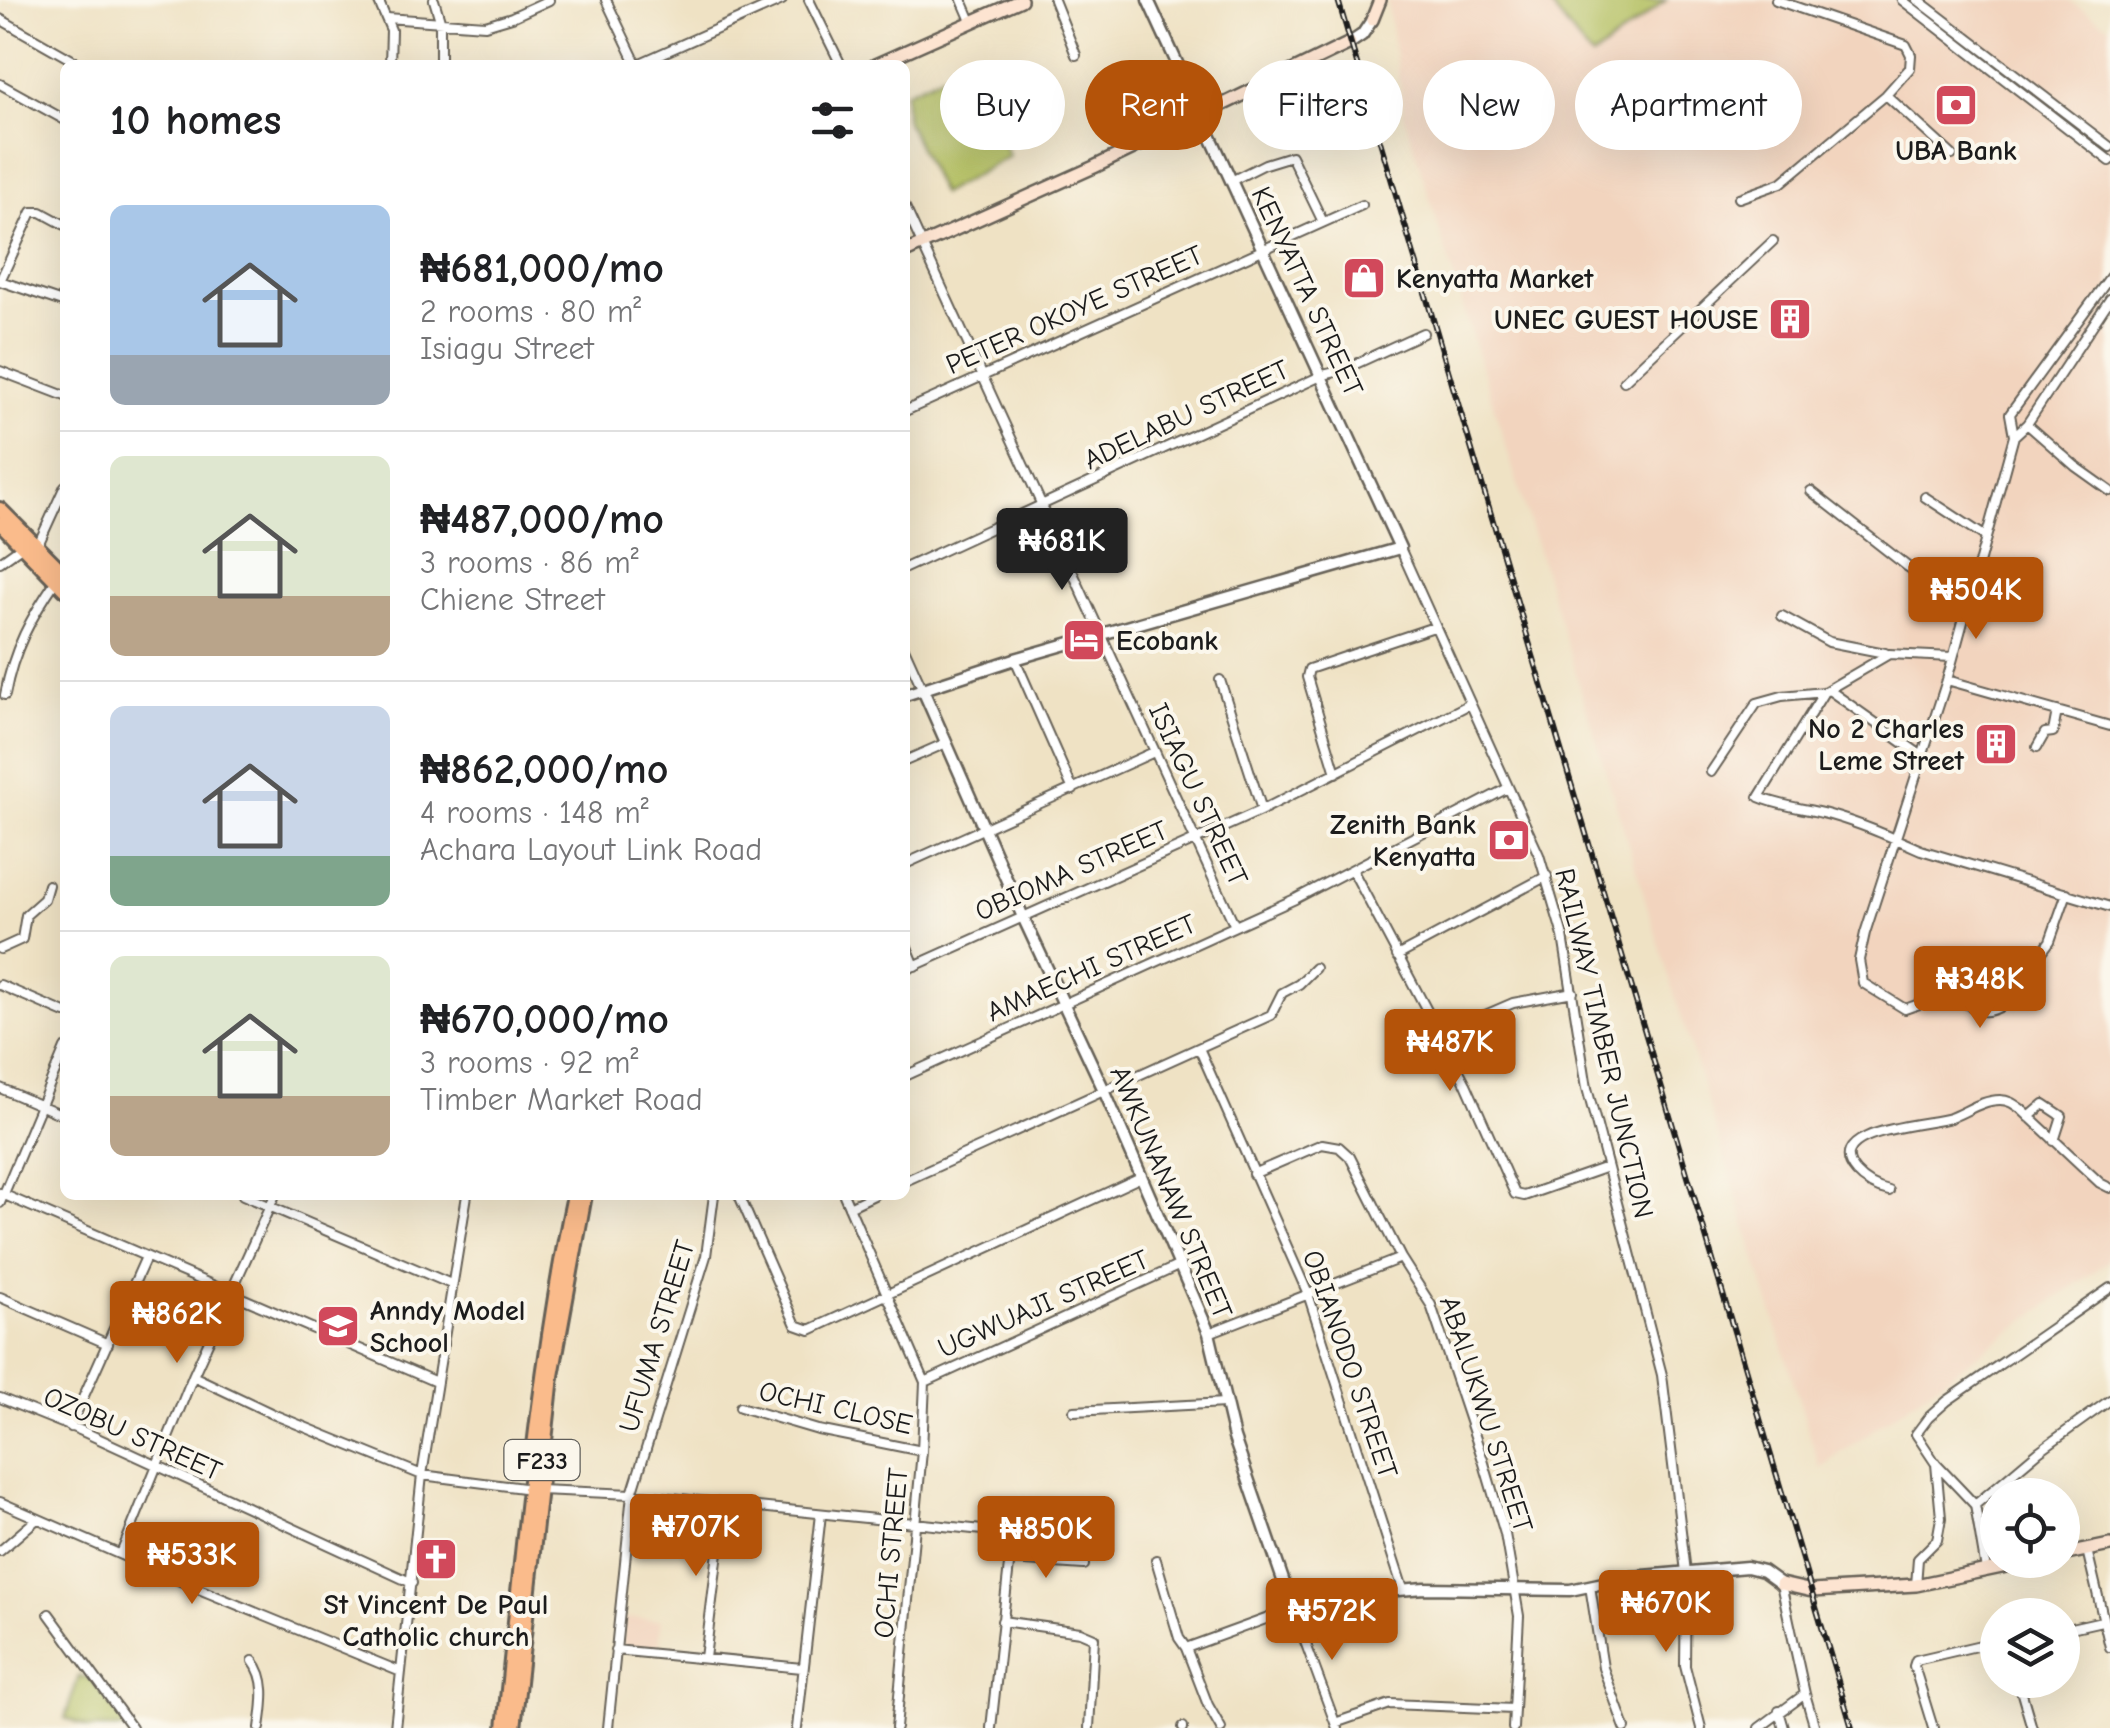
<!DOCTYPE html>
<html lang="en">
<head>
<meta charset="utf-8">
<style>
  body { margin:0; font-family:"Comic Neue",sans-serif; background:#f6f6f6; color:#202124; height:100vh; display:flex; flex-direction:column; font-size:38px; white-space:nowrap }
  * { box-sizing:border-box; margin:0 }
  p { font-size:32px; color:#757577 }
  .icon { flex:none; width:55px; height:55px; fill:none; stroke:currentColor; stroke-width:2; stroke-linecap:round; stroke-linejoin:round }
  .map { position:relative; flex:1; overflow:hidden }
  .details { position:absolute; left:60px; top:60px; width:850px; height:1140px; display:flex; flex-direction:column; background:#fff; border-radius:15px; box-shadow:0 10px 40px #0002 }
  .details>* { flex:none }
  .guide { position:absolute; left:940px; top:60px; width:950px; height:90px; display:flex; gap:20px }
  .fabs { position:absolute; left:1980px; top:1478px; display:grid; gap:20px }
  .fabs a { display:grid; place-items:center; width:100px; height:100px; border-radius:50%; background:#fff; box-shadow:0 10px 40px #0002; font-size:50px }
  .price { position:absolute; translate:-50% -85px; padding:0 22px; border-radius:10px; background:#b45309; color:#fff; font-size:32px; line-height:65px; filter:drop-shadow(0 2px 5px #0008) }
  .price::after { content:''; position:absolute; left:50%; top:60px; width:30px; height:22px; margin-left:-15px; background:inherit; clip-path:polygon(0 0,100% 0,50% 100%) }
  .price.selected { background:#222; color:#fff }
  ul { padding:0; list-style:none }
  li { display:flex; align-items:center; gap:30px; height:250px; padding:0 50px }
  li+li { border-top:2px solid #e0e0e0 }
  li span { display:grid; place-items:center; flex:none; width:280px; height:200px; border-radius:15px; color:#555 }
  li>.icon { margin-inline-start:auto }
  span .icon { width:120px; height:120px; fill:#fffc; stroke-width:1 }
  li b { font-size:42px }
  h2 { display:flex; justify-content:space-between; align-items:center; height:120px; padding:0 50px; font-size:42px }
  .chip { padding:0 35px; border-radius:45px; background:#fff; box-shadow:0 10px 40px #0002; font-size:35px; line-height:90px }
  .chip.selected { background:#b45309; color:#fff }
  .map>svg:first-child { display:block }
  .built { fill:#f2d4be }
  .green { fill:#b3bf61; stroke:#686e3e; stroke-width:2.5 }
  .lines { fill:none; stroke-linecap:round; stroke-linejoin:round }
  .minor-casing { stroke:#666157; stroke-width:12 }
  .tertiary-casing { stroke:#666157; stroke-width:15 }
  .secondary-casing { stroke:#666157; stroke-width:16 }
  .primary-casing { stroke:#666157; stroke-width:18 }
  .minor { stroke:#fff; stroke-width:8 }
  .tertiary { stroke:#fff; stroke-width:10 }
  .secondary { stroke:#fde4d1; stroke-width:11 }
  .primary { stroke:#fabb8b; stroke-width:12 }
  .rail-casing { stroke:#1c1c1c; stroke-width:6 }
  .rail { stroke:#fbf7ec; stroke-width:2.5; stroke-dasharray:8; stroke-linecap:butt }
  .labels { text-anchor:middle; stroke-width:8; stroke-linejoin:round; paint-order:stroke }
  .shield { fill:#fbf7ec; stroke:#5f5e5a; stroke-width:2.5 }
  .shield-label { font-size:25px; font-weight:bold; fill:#1c1c1c }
  .poi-label { font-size:28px; font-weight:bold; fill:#1c1c1c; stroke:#fbf7ec; text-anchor:start }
  .street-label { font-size:28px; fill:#1c1c1c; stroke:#fbf7ec }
</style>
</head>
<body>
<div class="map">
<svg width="2110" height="1728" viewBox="0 0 2110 1728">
  <rect width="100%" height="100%" fill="#fbf7ec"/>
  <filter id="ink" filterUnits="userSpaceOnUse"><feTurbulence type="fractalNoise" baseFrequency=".01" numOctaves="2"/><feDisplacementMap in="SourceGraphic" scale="20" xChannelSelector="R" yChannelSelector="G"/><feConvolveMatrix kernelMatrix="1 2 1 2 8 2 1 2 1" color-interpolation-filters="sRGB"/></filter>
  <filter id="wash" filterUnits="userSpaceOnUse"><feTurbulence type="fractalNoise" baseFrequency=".0048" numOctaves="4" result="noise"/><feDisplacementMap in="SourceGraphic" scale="40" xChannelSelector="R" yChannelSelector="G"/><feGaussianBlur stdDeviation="2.25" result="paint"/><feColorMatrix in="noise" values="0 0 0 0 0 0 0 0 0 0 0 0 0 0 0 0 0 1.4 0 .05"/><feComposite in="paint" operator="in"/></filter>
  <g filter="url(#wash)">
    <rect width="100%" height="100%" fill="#efe2c4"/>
    <path class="built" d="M1387,0H2067L2110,27V1260L1820,1468L1405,118Z
      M624,1618L661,1620L659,1650L622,1647Z"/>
    <path class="green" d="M1546,0H1666L1592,58Z
      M962,66L1009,156L941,194L905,118V92Z
      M79,1676L90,1678L130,1728H88L65,1718Z"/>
  </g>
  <g filter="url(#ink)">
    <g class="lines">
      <g class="minor-casing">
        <path id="minor" d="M378,0L391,30L390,65
          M434,0L440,20V65
          M606,0L637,65
          M809,0L841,65
          M962,0L971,21
          M1054,0L1076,55
          M1902,0L2110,161
          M1918,0L2110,147
          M386,18L485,25L512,17L549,0
          M0,19L81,65
          M636,65L782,0
          M0,84L65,120
          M1886,95L1952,155
          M1231,181L1265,164L1291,156L1323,222
          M1739,198L1781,183L1886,95L1910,68L1911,55L1906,45L1776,0
          M905,207L1235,926
          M0,281L32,212H41L65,225
          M0,281L65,303
          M0,371L65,396
          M1624,381L1773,241
          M905,411L1362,205
          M2027,424L2075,466L2110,491
          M2014,436L2027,424L2110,299
          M1811,491L1908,567L1968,606
          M1925,497L1986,537
          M38,545L65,486
          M1400,548L1539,855L1563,936L1587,1088L1662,1375L1686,1572L1685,1666L1701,1728
          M0,562L24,545
          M905,568L1323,375L1340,371L1423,333
          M1782,616L1829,642L1885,653
          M905,650L923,690
          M1952,657L1889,654L1824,692L1759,797C1782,807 1806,808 1830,815C1862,824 1891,837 1921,850L2110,907
          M1015,659L1073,790
          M1220,680L1262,810
          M1947,680L2110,726
          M1829,690L1922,756
          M5,695C13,650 31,617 57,579
          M2037,747L2045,733L2053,732L2057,711
          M905,761L946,743
          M1711,772L1757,703L1782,696L1824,692
          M1336,773L1307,677L1309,669L1434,627
          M905,864L1154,752
          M1353,871L1466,1084L1515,1194L1524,1196L1607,1167
          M2067,893L2050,941L2003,1005C1977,1022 1973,999 1947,998C1934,998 1917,1005 1905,1009L1863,983L1859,960L1865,933L1947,680L2014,436L2010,414L2110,277
          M905,942L915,966
          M0,949L22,939L26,915L44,899L48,885
          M1397,956L1547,876
          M905,970L1262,810L1470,704
          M0,985L65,1013
          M1439,1035L1513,1003L1573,992
          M1199,1048L1308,1294L1403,1589
          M905,1076L1295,899L1508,788
          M0,1088L65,1116
          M2029,1117L2044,1104L2062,1116L2054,1141
          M1253,1174L1322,1144L1339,1147L1350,1157L1401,1258
          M905,1181L1271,1015L1282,993L1299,984L1315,968
          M1889,1191C1875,1188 1865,1182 1856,1172C1820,1129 1929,1125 1950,1118C1966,1112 1982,1100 2000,1100C2009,1100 2014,1104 2021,1109L2100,1183L2110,1188
          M0,1193L436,1382
          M243,1195L451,1284
          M739,1195L796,1325L810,1330L1141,1177
          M844,1195L925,1382L922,1451L896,1728
          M0,1203L65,1048
          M849,1207L874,1195
          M0,1297L108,1344
          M1209,1333L1401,1258L1431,1305L1483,1460L1505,1534L1519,1616L1513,1728
          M193,1376L275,1415L422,1475L539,1490L632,1494L1002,1532L1008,1537L1011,1547L991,1728
          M925,1382L1180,1265
          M0,1398L82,1431L412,1583
          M740,1407L818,1430L922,1451
          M1074,1411L1225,1403
          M70,1427L146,1257
          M1936,1464L1975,1505
          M0,1502L194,1587L401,1672
          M2087,1550L2110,1647
          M0,1551L37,1519
          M121,1554L193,1376L275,1195
          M1010,1560L1084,1565
          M1156,1560L1179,1638L1186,1648L1293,1609L1337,1728
          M1986,1570L1975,1505L2039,1451L2110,1400
          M1916,1585L1918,1559L1937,1540L1941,1518L1936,1464L1916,1434L1928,1418L1947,1401L2110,1288
          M1590,1586L1603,1668L1625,1728
          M49,1614L132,1728
          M1002,1621L1080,1632L1094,1638L1089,1728
          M2062,1630L2102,1621
          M1186,1648L1208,1705L1221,1728
          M615,1650L802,1668
          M705,1658L724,1503
          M253,1661C268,1680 263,1705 260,1728
          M2018,1680L2032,1728
          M1805,1694L1815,1728
          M1779,1711L1784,1728
          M1335,1723L1390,1704L1514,1709
          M395,1728L422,1475L467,1195
          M608,1728L632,1494L706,1256L714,1195
          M797,1728L821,1514
          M1183,1728V1727
          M1759,1728L1805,1694L1781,1584
          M1933,1728L1914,1666L1916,1660L1998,1641"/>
      </g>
      <g class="tertiary-casing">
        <path id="tertiary" d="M1350,43L1362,35L1372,20
          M923,690L1023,917L1103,1088L1209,1333L1234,1438L1293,1609L1345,1594L1425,1588L1570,1590L1632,1577L1747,1567L1763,1571L1781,1584
          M905,695L1015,659L1400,548L1148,0"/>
      </g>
      <g class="secondary-casing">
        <path id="secondary" d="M1372,20L1380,0
          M875,65L1021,0
          M905,252L1094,167L1350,43
          M2062,1555L2110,1545
          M1781,1584L1812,1591L1916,1585L2035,1560"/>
      </g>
      <g class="primary-casing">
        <path id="primary" d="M0,509L65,574
          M0,523L65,590
          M504,1728C523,1549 537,1371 574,1195
          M514,1728L552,1376L585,1195"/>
      </g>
      <use href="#minor" class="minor"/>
      <use href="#tertiary" class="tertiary"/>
      <use href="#secondary" class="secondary"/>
      <use href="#primary" class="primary"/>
      <g class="rail-casing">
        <path id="rail" d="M1338,0L1852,1728"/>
      </g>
      <use href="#rail" class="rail"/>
    </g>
  </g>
  <defs>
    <g id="bank-square" transform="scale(2.25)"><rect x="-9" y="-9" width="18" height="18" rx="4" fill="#d1495b" stroke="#fbf7ec"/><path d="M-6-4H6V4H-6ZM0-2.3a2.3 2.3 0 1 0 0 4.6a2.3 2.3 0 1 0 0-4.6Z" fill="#fff"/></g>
    <g id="shop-square" transform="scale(2.25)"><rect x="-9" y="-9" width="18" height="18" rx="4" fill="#d1495b" stroke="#fbf7ec"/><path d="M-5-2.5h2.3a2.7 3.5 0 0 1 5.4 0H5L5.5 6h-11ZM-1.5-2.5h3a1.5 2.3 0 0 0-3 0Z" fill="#fff"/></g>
    <g id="building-square" transform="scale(2.25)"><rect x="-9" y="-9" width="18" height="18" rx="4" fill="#d1495b" stroke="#fbf7ec"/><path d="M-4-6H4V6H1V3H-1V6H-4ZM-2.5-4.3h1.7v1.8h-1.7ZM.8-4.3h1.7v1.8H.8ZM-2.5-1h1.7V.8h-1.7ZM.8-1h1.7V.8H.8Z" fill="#fff"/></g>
    <g id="hotel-square" transform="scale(2.25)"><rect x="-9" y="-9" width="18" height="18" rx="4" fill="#d1495b" stroke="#fbf7ec"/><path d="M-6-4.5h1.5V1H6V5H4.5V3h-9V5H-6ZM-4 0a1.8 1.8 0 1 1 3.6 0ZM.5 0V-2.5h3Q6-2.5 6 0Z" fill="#fff"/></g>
    <g id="school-square" transform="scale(2.25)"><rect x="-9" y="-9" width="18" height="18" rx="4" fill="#d1495b" stroke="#fbf7ec"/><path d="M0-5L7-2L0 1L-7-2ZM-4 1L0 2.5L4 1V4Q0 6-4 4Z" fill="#fff"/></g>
    <g id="church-square" transform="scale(2.25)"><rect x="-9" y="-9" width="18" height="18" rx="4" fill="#d1495b" stroke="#fbf7ec"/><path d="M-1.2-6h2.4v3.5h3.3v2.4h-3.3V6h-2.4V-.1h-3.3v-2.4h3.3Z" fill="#fff"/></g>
  </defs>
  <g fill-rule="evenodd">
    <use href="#bank-square" x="1956" y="105"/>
    <use href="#shop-square" x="1364" y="278"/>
    <use href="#building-square" x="1790" y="319"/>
    <use href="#hotel-square" x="1084" y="640"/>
    <use href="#building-square" x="1996" y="744"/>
    <use href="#bank-square" x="1509" y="840"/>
    <use href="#school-square" x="338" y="1326"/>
    <use href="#church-square" x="436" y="1559"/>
  </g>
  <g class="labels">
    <rect class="shield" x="504.5" y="1440" width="75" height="40" rx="8"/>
    <g class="shield-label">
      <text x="542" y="1469">F233</text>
    </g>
    <g class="poi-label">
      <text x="1956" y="160" text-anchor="middle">UBA Bank</text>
      <text x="1396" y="288">Kenyatta Market</text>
      <text x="1758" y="329" text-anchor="end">UNEC GUEST HOUSE</text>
      <text x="1116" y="650">Ecobank</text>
      <text x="1964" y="738" text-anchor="end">No 2 Charles<tspan x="1964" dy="32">Leme Street</tspan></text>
      <text x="1476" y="834" text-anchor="end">Zenith Bank<tspan x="1476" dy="32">Kenyatta</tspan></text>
      <text x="370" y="1320">Anndy Model<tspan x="370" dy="32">School</tspan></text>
      <text x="436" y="1614" text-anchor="middle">St Vincent De Paul<tspan x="436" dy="32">Catholic church</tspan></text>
    </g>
    <g class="street-label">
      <text transform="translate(1308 291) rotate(65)" y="10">KENYATTA STREET</text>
      <text transform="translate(1074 309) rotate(-24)" y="10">PETER OKOYE STREET</text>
      <text transform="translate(1186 414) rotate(-25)" y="10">ADELABU STREET</text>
      <text transform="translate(1199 794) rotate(65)" y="10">ISIAGU STREET</text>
      <text transform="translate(1071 870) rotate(-24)" y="10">OBIOMA STREET</text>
      <text transform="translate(1091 967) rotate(-24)" y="10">AMAECHI STREET</text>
      <text transform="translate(1605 1043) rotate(77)" y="10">RAILWAY TIMBER JUNCTION</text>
      <text transform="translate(1172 1192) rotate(67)" y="10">AWKUNANAW STREET</text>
      <text transform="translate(1043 1303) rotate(-24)" y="10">UGWUAJI STREET</text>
      <text transform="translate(656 1336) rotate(-73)" y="10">UFUMA STREET</text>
      <text transform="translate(1351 1364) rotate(71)" y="10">OBIANODO STREET</text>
      <text transform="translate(836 1407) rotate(13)" y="10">OCHI CLOSE</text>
      <text transform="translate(1487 1414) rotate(72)" y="10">ABALUKWU STREET</text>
      <text transform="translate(133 1433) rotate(24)" y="10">OZOBU STREET</text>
      <text transform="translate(890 1553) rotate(-85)" y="10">OCHI STREET</text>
    </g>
  </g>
</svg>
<div class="fabs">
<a><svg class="icon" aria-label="locate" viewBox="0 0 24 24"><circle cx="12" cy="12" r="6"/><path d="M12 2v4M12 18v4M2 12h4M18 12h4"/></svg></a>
<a><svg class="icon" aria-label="layers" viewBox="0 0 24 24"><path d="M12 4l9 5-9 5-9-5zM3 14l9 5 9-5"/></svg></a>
</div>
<b class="price selected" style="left:1062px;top:593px">₦681K</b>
<b class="price" style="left:1976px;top:642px">₦504K</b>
<b class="price" style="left:1980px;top:1031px">₦348K</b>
<b class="price" style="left:1450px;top:1094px">₦487K</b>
<b class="price" style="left:177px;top:1366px">₦862K</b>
<b class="price" style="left:696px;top:1579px">₦707K</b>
<b class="price" style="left:1046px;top:1581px">₦850K</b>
<b class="price" style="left:192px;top:1607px">₦533K</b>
<b class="price" style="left:1666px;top:1655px">₦670K</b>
<b class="price" style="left:1332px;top:1663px">₦572K</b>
<div class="guide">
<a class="chip">Buy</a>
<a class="chip selected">Rent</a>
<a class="chip">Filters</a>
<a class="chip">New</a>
<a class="chip">Apartment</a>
</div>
<section class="details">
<h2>10 homes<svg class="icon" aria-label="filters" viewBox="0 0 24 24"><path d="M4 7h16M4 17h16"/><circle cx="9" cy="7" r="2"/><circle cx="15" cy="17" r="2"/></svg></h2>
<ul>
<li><span style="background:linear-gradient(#a9c7e8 75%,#9aa5b1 0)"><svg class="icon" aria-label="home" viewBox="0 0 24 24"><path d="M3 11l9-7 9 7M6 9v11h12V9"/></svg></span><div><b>₦681,000/mo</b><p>2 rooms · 80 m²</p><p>Isiagu Street</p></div></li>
<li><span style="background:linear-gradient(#dfe7d0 70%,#b9a48a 0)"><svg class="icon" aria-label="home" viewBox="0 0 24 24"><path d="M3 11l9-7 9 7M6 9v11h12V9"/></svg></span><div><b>₦487,000/mo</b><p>3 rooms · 86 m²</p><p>Chiene Street</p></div></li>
<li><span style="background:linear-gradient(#c9d6e8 75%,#7fa58c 0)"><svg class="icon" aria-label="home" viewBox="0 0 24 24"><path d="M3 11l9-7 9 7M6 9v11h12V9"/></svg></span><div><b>₦862,000/mo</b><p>4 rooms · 148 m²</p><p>Achara Layout Link Road</p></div></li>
<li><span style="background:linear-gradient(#dfe7d0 70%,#b9a48a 0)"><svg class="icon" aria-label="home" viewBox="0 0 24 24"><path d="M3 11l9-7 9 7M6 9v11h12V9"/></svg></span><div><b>₦670,000/mo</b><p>3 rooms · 92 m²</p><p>Timber Market Road</p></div></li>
</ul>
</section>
</div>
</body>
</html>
